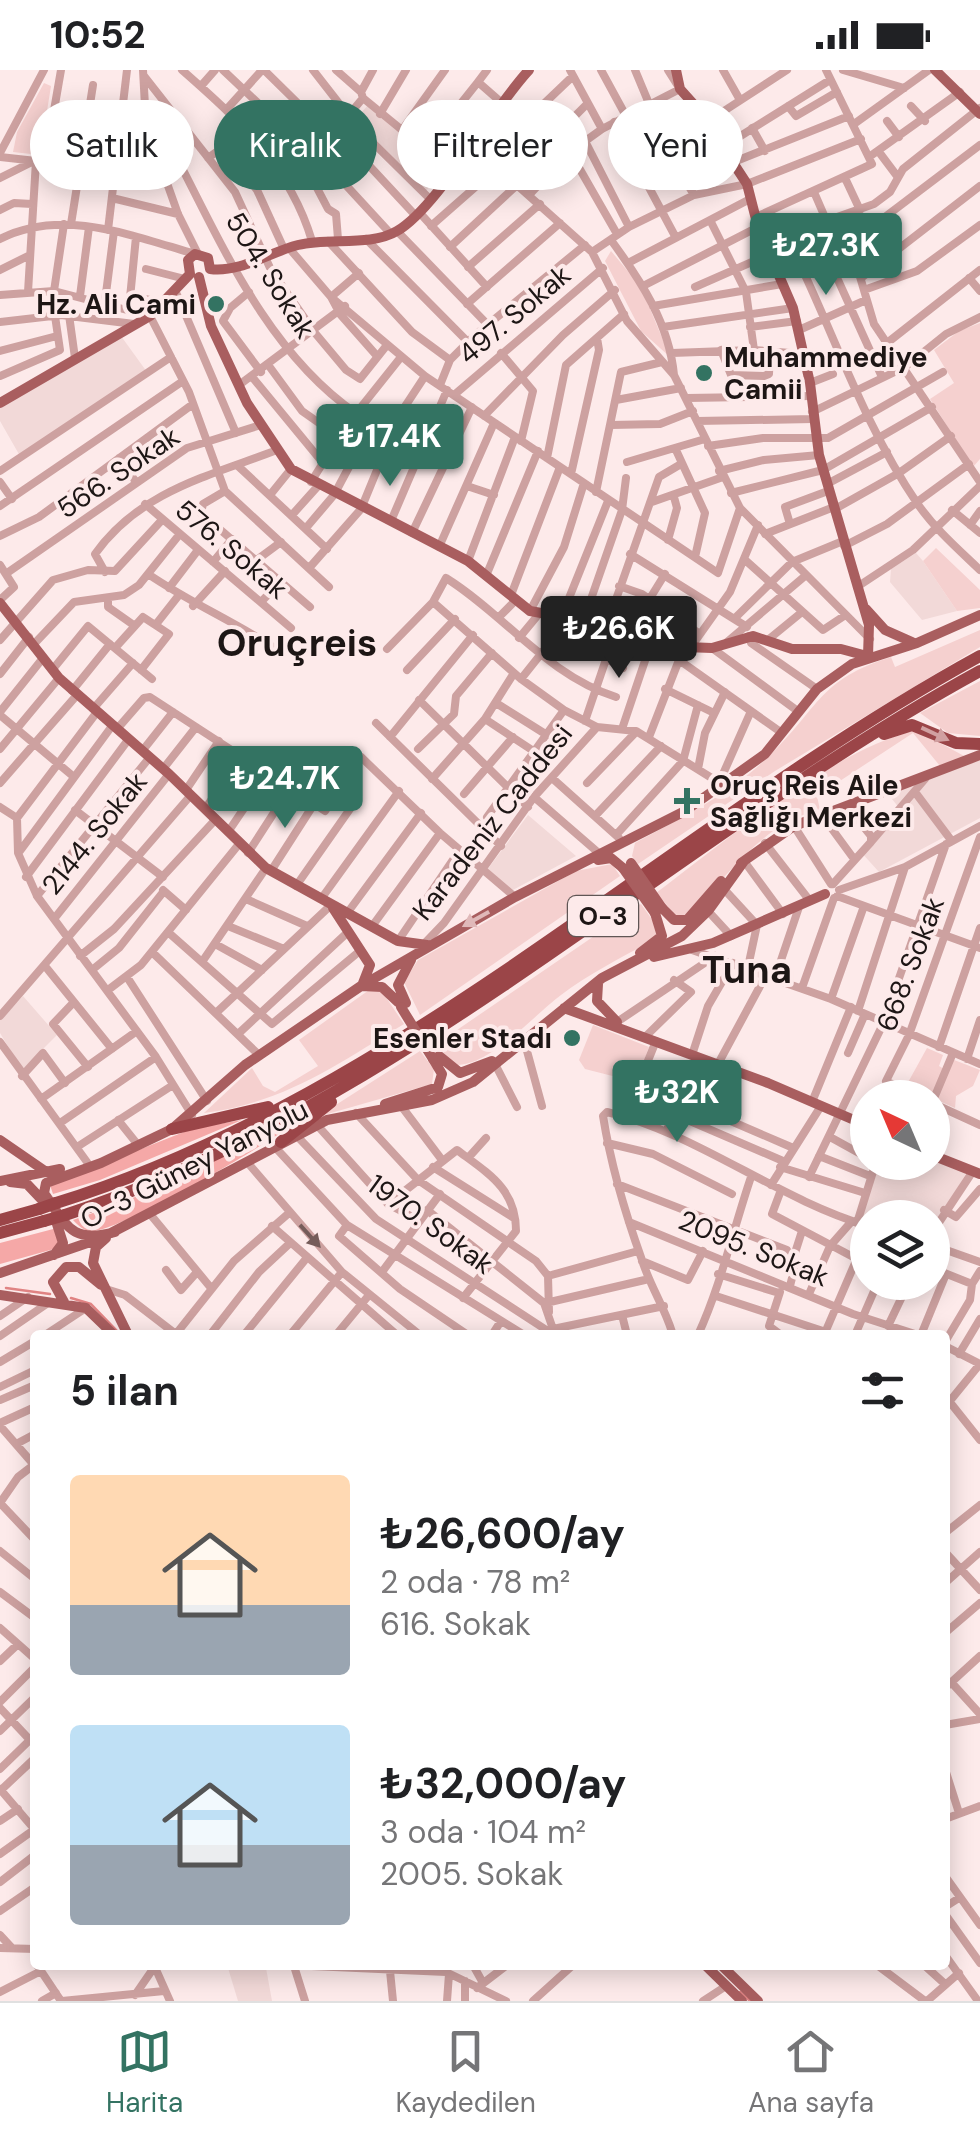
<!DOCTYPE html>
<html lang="tr">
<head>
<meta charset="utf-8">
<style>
  body { margin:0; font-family:"DM Sans",sans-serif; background:#f6f6f6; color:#202124; height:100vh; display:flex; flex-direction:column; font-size:38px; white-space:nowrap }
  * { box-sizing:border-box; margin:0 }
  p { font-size:32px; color:#757577 }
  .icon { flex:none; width:55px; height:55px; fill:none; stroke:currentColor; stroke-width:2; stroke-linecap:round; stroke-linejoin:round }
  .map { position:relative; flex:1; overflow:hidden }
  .panel { position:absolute; left:30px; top:1260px; width:920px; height:640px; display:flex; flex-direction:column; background:#fff; border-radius:10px; box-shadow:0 5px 25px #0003 }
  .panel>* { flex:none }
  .hud { position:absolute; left:30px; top:30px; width:920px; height:90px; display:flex; gap:20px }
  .needle { width:65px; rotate:316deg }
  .buttons { position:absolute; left:850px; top:1010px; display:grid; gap:20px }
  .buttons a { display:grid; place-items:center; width:100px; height:100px; border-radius:50%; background:#fff; box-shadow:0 5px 25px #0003; font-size:50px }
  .price { position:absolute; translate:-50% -85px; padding:0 22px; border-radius:10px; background:#337362; color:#fff; font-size:32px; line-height:65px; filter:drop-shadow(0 2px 5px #0008) }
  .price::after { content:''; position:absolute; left:50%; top:60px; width:30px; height:22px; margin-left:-15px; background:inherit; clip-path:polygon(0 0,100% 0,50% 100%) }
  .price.on { background:#222; color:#fff }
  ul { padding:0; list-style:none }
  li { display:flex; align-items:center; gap:30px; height:250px; padding:0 40px }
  li span { display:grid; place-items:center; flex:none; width:280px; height:200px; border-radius:10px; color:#555 }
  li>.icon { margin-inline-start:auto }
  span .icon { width:120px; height:120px; fill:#fffc; stroke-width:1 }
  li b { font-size:42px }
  h2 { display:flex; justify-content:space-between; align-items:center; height:120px; padding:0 40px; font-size:42px }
  .pill { padding:0 35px; border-radius:45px; background:#fff; box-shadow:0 5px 25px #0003; font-size:35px; line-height:90px }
  .pill.on { background:#337362; color:#fff }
  .status { display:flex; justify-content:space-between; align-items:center; height:70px; padding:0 50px; background:#fff; direction:ltr }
  .status svg { height:28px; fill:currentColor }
  .dock { display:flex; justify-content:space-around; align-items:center; height:140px; border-top:2px solid #e0e0e0; background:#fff; font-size:28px; color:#757577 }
  .dock a { display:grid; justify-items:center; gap:5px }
  .dock .on { color:#337362 }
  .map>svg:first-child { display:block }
  .built { fill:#f2d9d8 }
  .green { fill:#f5d0cf }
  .forest { fill:#f5a8a7 }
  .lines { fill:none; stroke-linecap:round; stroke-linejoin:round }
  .stream { stroke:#e08383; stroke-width:2.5 }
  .minor { stroke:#cda1a0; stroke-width:8 }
  .major { stroke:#a95e5f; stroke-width:10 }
  .highway { stroke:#9b4548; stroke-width:12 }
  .major-bridge { stroke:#a95e5f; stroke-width:10 }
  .highway-bridge { stroke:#9b4548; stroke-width:12 }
  .oneway { fill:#d1a0a1 }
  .oneway2 { fill:#e0b9b9 }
  .oneway3 { fill:#755c5a }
  .poi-dot { fill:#337362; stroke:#fdeaea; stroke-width:4 }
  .labels { text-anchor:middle; stroke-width:8; stroke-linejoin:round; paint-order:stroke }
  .shield { fill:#fdeaea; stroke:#605655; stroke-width:2.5 }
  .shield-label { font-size:25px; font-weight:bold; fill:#1d1615 }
  .street-label { font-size:28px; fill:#1d1615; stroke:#fdeaea }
  .poi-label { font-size:28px; font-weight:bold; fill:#1d1615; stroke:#fdeaea; text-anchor:end }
  .district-label { font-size:38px; font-weight:bold; fill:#1d1615; stroke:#fdeaea }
</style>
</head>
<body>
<div class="status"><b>10:52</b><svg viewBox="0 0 49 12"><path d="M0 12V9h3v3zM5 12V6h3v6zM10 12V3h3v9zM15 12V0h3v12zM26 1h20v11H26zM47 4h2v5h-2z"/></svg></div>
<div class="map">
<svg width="980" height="1931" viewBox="0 0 980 1931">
  <rect width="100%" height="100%" fill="#fdeaea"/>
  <path class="built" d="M368,35L448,93L426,121L355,50Z
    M121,266L147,302L20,386L0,351V338Z
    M916,483L923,491L957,541L922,550L890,512L891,499Z
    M980,690V748L879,802L860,781L900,739L888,724Z
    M528,745L576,786L511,821L487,800Z
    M23,926L57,965L22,1000L0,963V951Z
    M933,1087L967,1102L933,1159L932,1148L860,1149L873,1106L886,1093L932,1092Z
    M228,1898H266L272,1931H238Z"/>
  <path class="green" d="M44,13L51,16L40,85L13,82L17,62Z
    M611,181L641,217L670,287L641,261L605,191Z
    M980,253V389L973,397L930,329L954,313L934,280L959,261Z
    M936,478L980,520V538L957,541L923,491Z
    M980,560V577L775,701L638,794L632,786L635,773C683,747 734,722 772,683C820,636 819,610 891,587L895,597Z
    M980,611V666L948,663L920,643Z
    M916,660L966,687L940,696L913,663L817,726L820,740C762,752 730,806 690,842C683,849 684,847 676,846L656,823C727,770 831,681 916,660Z
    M612,794L620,806L420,945L404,912L418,890L576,801Z
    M641,834L656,855V867L650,872C620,888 589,904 561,925C535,944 484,1003 450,994L438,973Z
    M369,920H381L404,954C336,995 284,1033 204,1043L252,998L263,1016L275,1022L318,996L299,970Z
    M593,955L649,977L636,1012L585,999L579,990Z
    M927,978L943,985L939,996L944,999L949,988L980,1000L973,1016L956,1026L955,1038L906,1016Z
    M420,981L434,999L432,1014L317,1047Z"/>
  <path class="forest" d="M242,1050L100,1110L53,1124L50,1115L194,1058Z
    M297,1052C266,1074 124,1160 92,1161C83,1161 79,1156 73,1150L124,1132Z
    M57,1158L60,1173L54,1179L0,1194V1173Z"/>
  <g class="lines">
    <path class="stream" d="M6,1218L50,1224
      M71,1228L91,1234L121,1265
      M740,1922L750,1931"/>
    <path class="minor" d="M143,0L146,54L178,144L198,184
      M182,0C239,50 290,97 312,171
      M223,0L299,72
      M264,0L320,55
      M313,0L359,59L430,129
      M336,0L361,22
      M487,0L478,12L502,33
      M570,0L602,59
      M601,0L626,46
      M635,0L650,36
      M723,0L740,30
      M843,0L904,18
      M144,6L235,122L271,200L315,263L346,300L360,309L387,275
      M201,16L215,0
      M363,28L402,60L455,93
      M662,32L707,105
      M788,36L796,46L837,22
      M911,36L925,51
      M642,39L694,125
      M226,40L262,0
      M380,44L406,0
      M348,46L363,28L361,22L373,0
      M887,51L899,67
      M614,52L675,166
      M707,52L787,0
      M854,54L929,0
      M752,58L765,81
      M402,60L445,0
      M585,71L629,157
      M119,72L155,79
      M471,74L592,182L627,251L674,305L740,438L870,569
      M427,76L478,12
      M723,77L830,10
      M228,82L248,62
      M570,82L617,164
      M879,82L897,106
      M0,83L44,0
      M0,87L81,96
      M869,87L960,22
      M208,88L222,78L228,82L257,120L284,179
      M487,88L573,6
      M363,89L415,145
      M275,90L341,38
      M45,92L61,0
      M160,96L174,88L179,92C225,182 271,285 357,344
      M306,97L328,139L336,144L338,169
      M115,100L165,111
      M332,100L390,163
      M283,103L306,97L359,59
      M0,108L32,92
      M845,108L860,140
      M511,110L587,34
      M686,111L849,46
      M343,112L375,75
      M814,122L827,152
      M529,125L570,82L602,59L680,19L668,0
      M112,128L178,144
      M0,140L14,133L32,134
      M419,142L487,217
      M842,146L874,254L980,412
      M756,147L872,94L826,0
      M710,150L746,222L754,280
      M71,154L93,15
      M431,156L497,98
      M814,157L882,307
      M108,160L127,0
      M397,161L488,255
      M786,165C831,254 861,351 917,433C934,458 958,479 980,500
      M0,169C62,137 133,166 195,184
      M366,169L468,272
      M611,170C641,211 669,253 674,305
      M328,171L412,262L450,290
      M852,172L980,75
      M450,177L517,115
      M767,177L786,165L874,134L890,122L903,99L980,38
      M289,178L331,227L425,306L718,503L740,438
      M592,182L629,157L694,125L747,114L861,69
      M628,193L750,129
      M468,197L540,134
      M146,199L185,209
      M0,200L30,185
      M359,203L331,227L340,244L377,286
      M861,208L980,116
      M969,208L980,221
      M643,216L758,157
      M695,217L770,184
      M175,220L236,363
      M864,220L917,201L980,155
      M54,221L64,154
      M28,222L36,91
      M249,222L230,238L223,251L261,302
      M0,225L54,221L150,246L189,322L225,421L329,517
      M80,226L89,157
      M140,228L164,233
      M105,231L114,161
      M467,234L560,153
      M653,236L782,214
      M129,238L136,167
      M69,245L75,288
      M0,252L61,245L134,254
      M663,257L793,238
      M750,257L797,251
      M799,260L866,230
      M887,273L980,200
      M721,280L731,305L764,306L769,304L770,280
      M0,281L57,266
      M501,283L533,321L521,371
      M672,283L754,280L803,284
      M269,296L302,341L339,367
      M0,306L60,280L55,246
      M253,308L323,393
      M810,313L833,304
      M239,315L345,236
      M440,315L450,290L474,266L585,175
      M454,325L603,198
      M687,328L811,326
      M616,330L681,318
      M812,342L905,297L946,264L980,247
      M484,346L563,265L615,220
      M697,351L813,349
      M611,355L660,354L693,341
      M708,376L763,368H828L943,302
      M676,380L705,443L695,487
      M119,388L136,412
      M547,388L566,295L624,244
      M627,392L705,369
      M238,396L327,479
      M0,401L171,287
      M719,401L764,390L819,385
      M571,404L599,280L597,268
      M0,412L12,429
      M311,412L346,356L401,287
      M827,414L887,382
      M467,416L494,425
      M225,421L203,434L201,443L310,537
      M596,422L621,302L662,292
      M731,423L823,400L932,337
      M270,425L291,399
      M652,432L723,407
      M145,434L291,558
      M0,436L183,311
      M835,439L899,403L951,366
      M952,440L980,463
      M292,445L318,416
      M391,451L447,320
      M790,454L785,437L828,421
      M970,455L980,441
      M306,458L334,425L358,380L396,358
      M412,463L472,337
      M765,464L834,437
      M0,466L39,447L193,334
      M668,470L677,438L674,427
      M844,476L887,454L969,394
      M439,477L494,353
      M630,484L747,557
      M258,489L281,472
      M744,489L823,560L844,546
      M468,491L515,367
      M213,492L232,469
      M0,495L14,517L0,530
      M310,497L361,439L400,344L425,306
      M105,502L95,484C140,421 209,406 277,380
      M7,503L187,378L261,355
      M148,504C189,532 231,550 273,577
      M486,506L538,381
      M619,516L642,524L700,564
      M857,517L913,480L980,416
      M169,518L198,480
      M511,525L560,397
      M108,528V537L135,556
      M261,532L281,511
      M433,532L521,609L564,640L597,657L636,661L723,715
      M193,536L225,501
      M530,541L564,477L584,413
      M498,548L516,530
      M561,548L608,431
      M735,548L792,492L843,471
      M583,552L622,440L626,408
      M157,553L179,525
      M607,555L659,407L681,394
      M631,559L665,504
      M560,563L623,598
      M749,566L751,573L817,619
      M519,568L538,545
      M659,569L672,545
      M769,569L802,542
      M0,570L53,510L88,500L115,501L161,451
      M727,572L805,506
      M34,574L74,532L124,525L139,515L179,465
      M691,577L730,522L758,455
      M115,578L143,547L169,564L141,600
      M712,578L799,642
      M387,579L433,532L446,508C505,545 547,605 616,627
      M679,590L782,663
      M53,599L88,556L152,609
      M407,600L455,549
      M0,604L29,567
      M521,609L568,550
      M665,619L714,643
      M72,621L110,574
      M419,630L528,737
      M496,633L547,665
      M93,639L133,593
      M0,642L43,588
      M97,642L17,748L18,783L37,826L156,987L192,1045
      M0,645L74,707
      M485,649L535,682
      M585,651L617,557
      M376,653L501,776
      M117,659L144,628L150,627L325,741L340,718L357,729L296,816
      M622,659L653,567
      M390,667L473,565
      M649,667L679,590
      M0,679L59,608
      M418,679L454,644L456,626L492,583
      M143,680L173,642
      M361,687L440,763L515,827
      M163,699L196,657
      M698,699L705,663L725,622
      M552,708L619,768
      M432,709L485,649L514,603
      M0,713L77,625
      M587,713L636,662
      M719,713L751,641
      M186,720L219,671
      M915,722L951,770
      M464,724L513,667
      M534,727L601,785
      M0,737L17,748
      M205,739L242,685
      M75,740L163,807
      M821,744L854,789
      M595,746L661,676
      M487,747L564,640
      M794,756L831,814
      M228,762L268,703
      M616,765L683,691L698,635
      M871,772L925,709
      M765,773L810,831
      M20,781L112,656
      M248,783L290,718
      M744,791L783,844
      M271,801L314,734
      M26,807L128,670
      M833,814L871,772V766L847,736
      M723,818L757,855L748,897
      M163,820L186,840
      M839,820L905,797L980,756
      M37,826L150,687
      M837,826L980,878
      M246,829L307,856
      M321,829L399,721
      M708,841L731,866
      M348,842L421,743
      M54,849L169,704
      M373,855L440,763
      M228,856L284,879
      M169,863L272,954L361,880
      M398,871L459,781
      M217,875L262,900
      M422,876L444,853L534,727L597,657
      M692,880L831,929L980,994
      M152,882L259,985
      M80,886L114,859L216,749
      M202,892L266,798
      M45,896L112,979
      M92,900L119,878L164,821
      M127,907L207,1031
      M775,908L799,837
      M802,918L834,828
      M108,920L141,895L239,774
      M831,929L864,836
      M73,933L53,954L88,997
      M858,941L905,797
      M217,942L330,836
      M0,946L191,725
      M617,952L715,886
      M238,964L348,862
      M645,967L691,922L674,910
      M524,970L542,1036
      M0,972L87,1092
      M939,977L980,858
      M848,983L865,944
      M692,985L708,936L733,893
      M967,989L980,950
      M495,994L517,1037
      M718,994L766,905
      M22,1006L43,983L65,1013
      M920,1028L886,1011L909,965L980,767
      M41,1029L137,961
      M682,1030L791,1077
      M812,1032L851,937
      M932,1033L953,983
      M932,1033L980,1055
      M402,1037L442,1090
      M356,1043L418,1110L536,1191L548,1206L549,1242
      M676,1045L783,1091
      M625,1047L656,971
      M118,1050L138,1075
      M60,1053L156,987
      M317,1055L388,1134L420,1151
      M666,1062L698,987
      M295,1064L376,1149L554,1265
      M830,1067L868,1088
      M607,1073L653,1084L732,1124
      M274,1076L347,1155L524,1265
      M77,1077L173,1015
      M819,1086L870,1106
      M468,1088L486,1068
      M247,1092L342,1202L420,1265
      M433,1097L514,1148
      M780,1097L865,1123
      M809,1107L883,954L946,774
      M617,1114L787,1180L795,1196L790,1216
      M771,1115L821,1036
      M781,1120L772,1144L857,1189
      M388,1134L457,1080C489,1104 516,1119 516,1161L463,1228
      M427,1140L544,1233L555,1265
      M944,1140L956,1147L980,1119
      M150,1144L211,1218
      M629,1152L853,1244L918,1265
      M857,1153L876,1092
      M347,1155L339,1166L400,1219L468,1265
      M272,1156L397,1265
      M932,1163L973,1101
      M932,1175L980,1192
      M794,1186L802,1161
      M642,1191L688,1210L703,1181
      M932,1198L972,1214L970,1230L945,1272
      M166,1200L181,1220L197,1202
      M382,1202L440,1124
      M718,1204L779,1223
      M548,1206L638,1181
      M972,1214L980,1201
      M106,1219L125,1225L177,1265
      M780,1222L769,1256L781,1265
      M809,1224L830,1176L852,1151
      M716,1226L826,1262
      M550,1232L649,1209
      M622,1245L627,1265
      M0,1246L28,1227
      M888,1256L909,1212
      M553,1259L664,1236
      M672,1262C664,1236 650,1216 642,1190C625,1143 611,1096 603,1046L607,1042C697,1063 777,1129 868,1156
      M176,1264L234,1191L289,1143
      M45,1265L86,1238
      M210,1265L259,1202L289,1174
      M244,1265L305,1190
      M290,1265L342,1202
      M336,1265L369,1225
      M492,1265L501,1251
      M656,1265H674
      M698,1265C721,1215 733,1160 751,1107
      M824,1265L868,1163
      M855,1265L878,1212
      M921,1265L946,1204
      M0,1266L48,1233
      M945,1276L980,1294L945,1337
      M959,1284L980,1249
      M0,1292L35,1271
      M0,1317L35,1300
      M0,1330L35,1315
      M949,1331L980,1370
      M0,1353L35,1337
      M0,1356L35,1396
      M18,1373L35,1364
      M0,1433L18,1407L35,1394
      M0,1433L35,1470
      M945,1463L980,1435
      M0,1481L35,1509
      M945,1482L980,1520
      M945,1513L980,1482
      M0,1522L35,1548
      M0,1558L35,1589
      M945,1563L980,1533
      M0,1591L18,1574
      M951,1612L980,1644
      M945,1618L980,1586
      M0,1632L35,1597
      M0,1638L30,1670
      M945,1655L980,1649
      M0,1661L35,1627
      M0,1699L35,1665
      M945,1699L959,1743
      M0,1719L35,1760
      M1,1720L35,1688
      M945,1749L980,1736
      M0,1751L18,1739
      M0,1784L35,1759
      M945,1806L980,1855
      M0,1812L35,1785
      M945,1837L959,1828
      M0,1841L35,1817
      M945,1844L980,1893
      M0,1865L12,1878
      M0,1878L35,1879
      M945,1885L978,1931
      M37,1895L61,1931
      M154,1895L170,1931
      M289,1895L446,1902L506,1931
      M473,1895L483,1913
      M877,1895L925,1931
      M924,1895L945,1914
      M294,1896L305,1931
      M390,1901L393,1931
      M477,1918L507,1895
      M0,1922L41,1901
      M135,1925L155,1896
      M42,1931L56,1923
      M62,1931L164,1921
      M447,1931L449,1904
      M465,1931V1911
      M533,1931L573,1895
      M703,1931L726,1916
      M927,1931L959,1903"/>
    <path class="major" d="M676,0L680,19L698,39L747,114L758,157L793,238L810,313L819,385L869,555L868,586
      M935,0L980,44
      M210,199C240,203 270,182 298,175C329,167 370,177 397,161C437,138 493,38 529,0
      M190,204L188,190L195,184L208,188L210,199
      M199,207L211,256L247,333L291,399L468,491L530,541L631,559L685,577L712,578L753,566L792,579H841L867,586
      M0,333L150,246L190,204
      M0,533L59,608L169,704L266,798L398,871L427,875
      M866,539L885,560L912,572
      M598,790L611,788L623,798
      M741,793L794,756L980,685
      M333,838L370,895L363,913
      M662,838L674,850H687L721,811
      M640,883L662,866L655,843
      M654,887L713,873L825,824
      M598,914L597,931L617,952
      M362,916L382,917L398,932
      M406,933L398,915L411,890
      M564,938L768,1013L868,1056
      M439,986L460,1003L492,991
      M385,1034L438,1017L442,1004L433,989
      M0,1070L45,1101
      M932,1085L980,1104
      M0,1111L60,1099
      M10,1112L27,1114L45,1133
      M115,1162C71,1174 67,1156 44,1123L46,1113L101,1093L172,1059L245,995L361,916L515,827L685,741L765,684L817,619L852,594L917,573L980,545
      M111,1163L327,1050L432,1030L473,1012L602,908L682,866L708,841L744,791
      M106,1168L96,1177L93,1193L128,1265
      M54,1185L63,1173L56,1151
      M0,1203L96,1170
      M0,1225L86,1238L114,1265
      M64,1232L53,1212L66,1197H79L101,1215
      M705,1895L742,1931
      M721,1895L758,1931"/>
    <path class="highway" d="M884,664L912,655L956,673L980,674
      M172,1059L268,1037
      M281,1072L331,1032
      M56,1133C401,1026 668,757 980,586
      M65,1145C407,1033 669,771 980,601
      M0,1150L39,1139
      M0,1163L44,1151"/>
    <path class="major-bridge" d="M631,793L662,838
      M623,798L655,843
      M401,937L433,989"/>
    <path class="highway-bridge" d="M39,1139L56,1133
      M44,1151L65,1145"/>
  </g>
  <defs><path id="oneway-solid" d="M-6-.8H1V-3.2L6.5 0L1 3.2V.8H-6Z" transform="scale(2.5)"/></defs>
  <use class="oneway" href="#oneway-solid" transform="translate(935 664) rotate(25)"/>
  <use class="oneway2" href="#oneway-solid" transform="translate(476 849) rotate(151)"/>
  <use class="oneway3" href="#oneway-solid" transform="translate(310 1166) rotate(48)"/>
  <g class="poi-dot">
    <circle cx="216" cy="234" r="10"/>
    <circle cx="704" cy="303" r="10"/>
    <path d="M682 716h10v10h10v10h-10v10h-10v-10h-10v-10h10z"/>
    <circle cx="572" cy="968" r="10"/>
  </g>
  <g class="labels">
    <rect class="shield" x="568" y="826" width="70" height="40" rx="8"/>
    <g class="shield-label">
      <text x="603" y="855">O-3</text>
    </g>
    <g class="street-label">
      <text transform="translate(271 205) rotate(58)" y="10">504. Sokak</text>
      <text transform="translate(514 244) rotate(-40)" y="10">497. Sokak</text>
      <text transform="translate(118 402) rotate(-34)" y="10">566. Sokak</text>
      <text transform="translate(232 479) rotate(40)" y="10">576. Sokak</text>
      <text transform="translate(492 752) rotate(-52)" y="10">Karadeniz Caddesi</text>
      <text transform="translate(94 763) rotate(-51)" y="10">2144. Sokak</text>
      <text transform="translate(910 894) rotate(-69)" y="10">668. Sokak</text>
      <text transform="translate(194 1094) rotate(-27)" y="10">O-3 Güney Yanyolu</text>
      <text transform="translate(431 1154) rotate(36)" y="10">1970. Sokak</text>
      <text transform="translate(754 1178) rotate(22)" y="10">2095. Sokak</text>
    </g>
    <g class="poi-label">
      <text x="196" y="244">Hz. Ali Cami</text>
      <text x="724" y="297" text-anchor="start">Muhammediye<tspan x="724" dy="32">Camii</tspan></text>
      <text x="710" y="725" text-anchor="start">Oruç Reis Aile<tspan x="710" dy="32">Sağlığı Merkezi</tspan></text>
      <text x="552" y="978">Esenler Stadı</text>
    </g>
    <g class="district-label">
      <text x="297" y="586">Oruçreis</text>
      <text x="747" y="913">Tuna</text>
    </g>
  </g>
</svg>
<div class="buttons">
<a><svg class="needle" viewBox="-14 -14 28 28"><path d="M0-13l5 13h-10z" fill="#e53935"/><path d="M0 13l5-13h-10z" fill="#757577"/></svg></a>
<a><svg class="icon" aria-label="layers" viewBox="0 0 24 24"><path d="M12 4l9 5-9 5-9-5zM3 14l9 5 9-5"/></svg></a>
</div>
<b class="price" style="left:826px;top:228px">₺27.3K</b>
<b class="price" style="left:390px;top:419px">₺17.4K</b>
<b class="price on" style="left:619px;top:611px">₺26.6K</b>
<b class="price" style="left:285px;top:761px">₺24.7K</b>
<b class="price" style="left:677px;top:1075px">₺32K</b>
<div class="hud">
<a class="pill">Satılık</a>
<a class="pill on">Kiralık</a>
<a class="pill">Filtreler</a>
<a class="pill">Yeni</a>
</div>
<section class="panel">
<h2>5 ilan<svg class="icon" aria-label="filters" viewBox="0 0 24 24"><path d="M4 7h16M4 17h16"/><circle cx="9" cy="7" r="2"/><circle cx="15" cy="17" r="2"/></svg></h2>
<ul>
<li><span style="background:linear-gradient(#ffd9b3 65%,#9aa5b1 0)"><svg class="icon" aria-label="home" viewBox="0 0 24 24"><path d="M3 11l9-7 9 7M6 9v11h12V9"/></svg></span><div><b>₺26,600/ay</b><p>2 oda · 78 m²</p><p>616. Sokak</p></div></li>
<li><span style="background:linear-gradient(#bfe0f5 60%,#9aa5b1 0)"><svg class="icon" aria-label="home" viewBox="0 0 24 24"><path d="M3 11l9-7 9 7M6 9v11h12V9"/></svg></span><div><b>₺32,000/ay</b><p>3 oda · 104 m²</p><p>2005. Sokak</p></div></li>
</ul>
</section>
</div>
<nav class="dock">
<a class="on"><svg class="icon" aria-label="map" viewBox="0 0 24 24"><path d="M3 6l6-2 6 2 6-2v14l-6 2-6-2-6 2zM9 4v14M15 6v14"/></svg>Harita</a>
<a><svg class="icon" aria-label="saved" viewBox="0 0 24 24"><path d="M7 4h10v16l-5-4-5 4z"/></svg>Kaydedilen</a>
<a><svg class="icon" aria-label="home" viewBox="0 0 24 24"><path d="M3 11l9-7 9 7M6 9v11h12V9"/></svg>Ana sayfa</a>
</nav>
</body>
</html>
